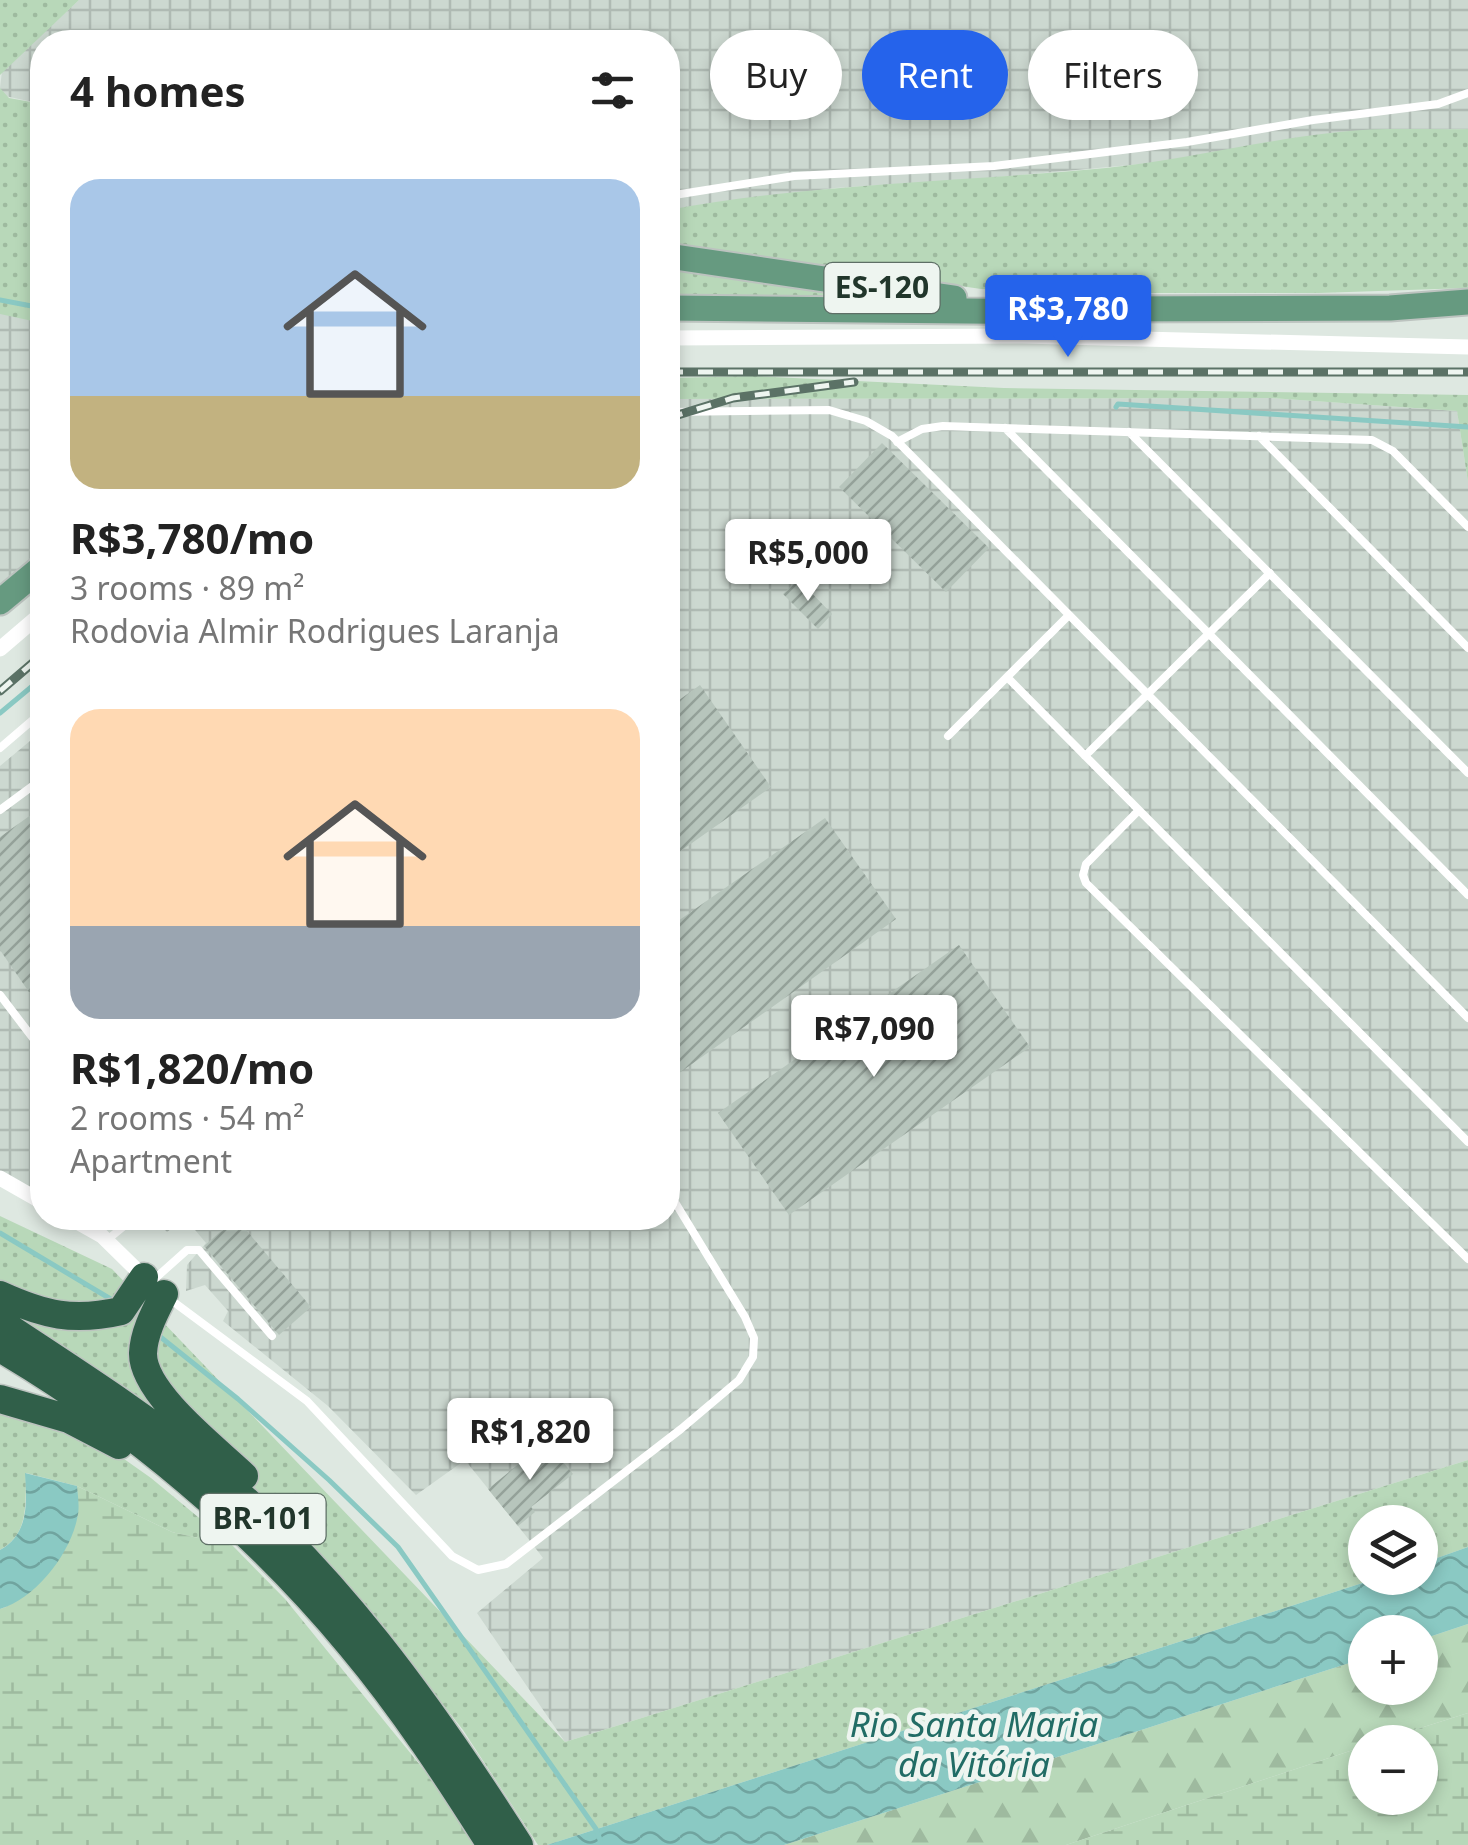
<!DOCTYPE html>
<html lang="en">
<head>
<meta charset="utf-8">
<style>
  body { margin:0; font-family:"Noto Sans",sans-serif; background:#f6f6f6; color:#222; height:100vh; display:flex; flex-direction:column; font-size:38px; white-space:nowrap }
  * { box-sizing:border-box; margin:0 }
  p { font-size:32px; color:#767676 }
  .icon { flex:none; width:55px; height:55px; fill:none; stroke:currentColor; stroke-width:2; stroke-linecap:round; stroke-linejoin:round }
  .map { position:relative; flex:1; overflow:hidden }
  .panel { position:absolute; left:30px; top:30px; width:650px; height:1200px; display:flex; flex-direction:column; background:#fff; border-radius:40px; box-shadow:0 5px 15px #0003 }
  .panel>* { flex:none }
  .guide { position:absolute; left:710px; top:30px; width:608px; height:90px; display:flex; gap:20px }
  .buttons { position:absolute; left:1348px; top:1505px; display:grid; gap:20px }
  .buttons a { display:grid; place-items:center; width:90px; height:90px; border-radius:50%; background:#fff; box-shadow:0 5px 15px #0003; font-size:50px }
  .price { position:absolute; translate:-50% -85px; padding:0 22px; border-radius:10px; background:#fff; color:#222; font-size:32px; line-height:65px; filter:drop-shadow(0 2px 5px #0008) }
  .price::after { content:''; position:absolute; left:50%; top:60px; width:30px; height:22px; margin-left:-15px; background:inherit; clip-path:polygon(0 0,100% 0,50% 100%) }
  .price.on { background:#2563eb; color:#fff }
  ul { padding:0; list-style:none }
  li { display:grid; align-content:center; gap:20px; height:530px; padding:0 40px }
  li span { display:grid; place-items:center; height:310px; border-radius:30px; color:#555 }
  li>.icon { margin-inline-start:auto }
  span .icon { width:180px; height:180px; fill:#fffc; stroke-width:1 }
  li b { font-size:42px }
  h2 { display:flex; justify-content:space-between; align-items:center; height:120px; padding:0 40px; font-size:42px }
  .tag { padding:0 35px; border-radius:45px; background:#fff; box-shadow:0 5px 15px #0003; font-size:35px; line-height:90px }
  .tag.on { background:#2563eb; color:#fff }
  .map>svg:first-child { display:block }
  .industrial { fill:url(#industrial-grid) }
  .grass { fill:url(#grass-dots) }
  .forest { fill:url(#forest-firs) }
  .wetland { fill:url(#wetland-marsh) }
  .water { fill:url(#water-waves) }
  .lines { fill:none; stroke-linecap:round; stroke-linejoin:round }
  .stream { stroke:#8ac9c3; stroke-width:5 }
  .building { fill:url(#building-hatch) }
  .primary-casing { stroke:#bcc3bf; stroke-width:29 }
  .highway-casing { stroke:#bcc3bf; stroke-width:31 }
  .lane { stroke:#fff; stroke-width:8 }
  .street { stroke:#fff; stroke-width:15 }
  .primary { stroke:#669a80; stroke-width:25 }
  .highway { stroke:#305f49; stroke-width:28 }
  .rail-casing { stroke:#5b7266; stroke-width:9 }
  .rail { stroke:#eef5f0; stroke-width:5; stroke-dasharray:15; stroke-linecap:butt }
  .labels { text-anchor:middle; stroke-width:9; stroke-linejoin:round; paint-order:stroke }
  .shield { fill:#eef5f0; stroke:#5e6f66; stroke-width:2.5 }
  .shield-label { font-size:30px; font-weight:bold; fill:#21362b }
  .water-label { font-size:35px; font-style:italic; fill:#216c65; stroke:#eef5f0 }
</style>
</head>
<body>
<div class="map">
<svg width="1468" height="1845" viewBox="0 0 1468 1845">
  <defs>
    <pattern id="industrial-grid" width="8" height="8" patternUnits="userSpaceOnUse" patternTransform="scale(2.5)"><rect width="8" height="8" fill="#ccd8d0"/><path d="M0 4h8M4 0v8" fill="none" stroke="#afbab3"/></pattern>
    <pattern id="grass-dots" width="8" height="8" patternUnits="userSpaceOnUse" patternTransform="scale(2.5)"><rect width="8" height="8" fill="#b8d8b9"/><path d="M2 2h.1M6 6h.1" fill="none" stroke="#9eba9f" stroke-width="1.8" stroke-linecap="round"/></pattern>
    <pattern id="forest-firs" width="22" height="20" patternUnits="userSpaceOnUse" patternTransform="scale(2.5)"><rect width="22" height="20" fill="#b8d8b9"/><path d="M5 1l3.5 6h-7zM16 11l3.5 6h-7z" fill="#9eba9f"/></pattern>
    <pattern id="wetland-marsh" width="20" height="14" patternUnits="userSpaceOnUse" patternTransform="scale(2.5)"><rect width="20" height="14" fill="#b8d8b9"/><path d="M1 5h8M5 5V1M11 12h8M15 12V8" fill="none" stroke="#9eba9f"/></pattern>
    <pattern id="water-waves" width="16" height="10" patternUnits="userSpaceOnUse" patternTransform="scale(2.5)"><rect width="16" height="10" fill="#8ac9c3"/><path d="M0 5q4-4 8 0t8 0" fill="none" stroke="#70a49f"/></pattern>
    <pattern id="building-hatch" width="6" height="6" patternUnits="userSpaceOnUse" patternTransform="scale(2.5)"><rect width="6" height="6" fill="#b7c5bc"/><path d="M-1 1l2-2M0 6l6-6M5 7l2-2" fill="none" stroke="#94a199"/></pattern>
  </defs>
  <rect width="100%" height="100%" fill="#dee8e1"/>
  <path class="industrial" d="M79,0H1468V129L1340,132L1152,163L977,179L835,188L668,210V42H42V104L5,96L0,88L2,71Z
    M0,305L42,314V554L0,588Z
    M1271,398L1457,411L1468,482V1460L565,1742L477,1613L543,1558L530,1541L465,1460L416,1495L328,1406L223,1321L228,1311L205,1285L186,1291L187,1265L206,1243L185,1218L167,1232L154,1218H668V399Z
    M42,731V1199L0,1174V766Z"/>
  <path class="grass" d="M0,0H79L0,75Z
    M0,88L9,98L42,104V323L0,314Z
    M1468,129V288L1319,293H1090L981,289L668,243V210C812,183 960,182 1106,168C1184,160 1261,140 1339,132C1381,127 1425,130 1468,129Z
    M668,264L874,296V301L668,297Z
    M754,376L1004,388L1468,395V482L1457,411L1271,398L668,399V378Z
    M0,1216L112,1269L565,1742L1468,1460V1547L1420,1564V1522H1365V1578H1378L547,1845H538L463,1730L411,1664L376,1620L272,1508L120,1385L0,1308Z
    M0,1404L83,1430L151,1478L233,1546L172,1532L77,1486L26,1473C25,1503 30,1533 0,1550Z"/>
  <path class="forest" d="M1468,1624V1713L1376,1742H1365V1746L1066,1845H784L1365,1658V1688H1420V1640Z"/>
  <path class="wetland" d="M77,1486L172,1532L233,1546L285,1599L451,1803L475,1845H0V1609L6,1607L78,1516Z
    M1468,1713V1845H1066L1365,1746V1798H1420V1742H1376Z"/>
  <path class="water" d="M25,1473L77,1486C78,1497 80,1509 77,1519C70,1554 35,1599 0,1609V1550C29,1534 27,1503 25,1473Z
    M1468,1547V1624L1420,1640V1632H1365V1658L784,1845H547L1378,1578H1420V1564Z"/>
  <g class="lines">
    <path class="stream" d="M0,300L42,308
      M1116,407L1118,404L1468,427
      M0,713L42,678
      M0,1233L114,1301
      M158,1335L238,1399L329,1480L398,1547L596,1829L602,1845"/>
  </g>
  <path class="building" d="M882,443L989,548L946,592L839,487Z
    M798,579L832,614L818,629L783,594Z
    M700,685L771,787L668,860V708Z
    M42,807V1011L0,950V837Z
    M825,818L896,919L668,1081V928Z
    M959,945L1030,1047L789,1215L718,1113Z
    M236,1218L311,1307L279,1335L204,1246Z
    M546,1442L573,1474L531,1507L535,1512L518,1526L488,1489Z"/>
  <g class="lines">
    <g class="primary-casing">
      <path id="primary" d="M668,256L954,298
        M668,308L1055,312L1099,309L1390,308L1468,302
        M0,602L42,567"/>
    </g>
    <g class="highway-casing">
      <path id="highway" d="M164,1294C155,1312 144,1332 143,1353C142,1393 216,1449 244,1476
        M0,1295C44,1315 73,1322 121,1311L144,1277
        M0,1322C69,1368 141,1413 206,1466C334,1570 431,1707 519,1845
        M0,1348C132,1426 253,1528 351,1646C403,1708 448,1777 491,1845
        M0,1399L69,1419L119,1445"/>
    </g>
    <path class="lane" d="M668,196L794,176L994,166L1187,142L1313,120L1438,104L1468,93
      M668,412L829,410L866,421L892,436L1468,1018
      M1005,428L1468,895
      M1129,432L1468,773
      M1259,436L1468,648
      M897,442L922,429L943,426L1372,440L1393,451L1468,527
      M1007,677L1468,1142
      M948,736L1069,615
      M0,748L42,712
      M1085,756L1270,573
      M0,810L42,779
      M1139,810L1086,864L1083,875L1086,883L1468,1259
      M0,995L42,1050
      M107,1240L134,1218
      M150,1283L187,1250H199L272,1336
      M167,1297L307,1401L452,1556L478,1570L506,1564L681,1429L739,1380L753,1357L754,1338L745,1317L670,1194"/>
    <path class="street" d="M668,338L1022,336L1468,347
      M0,649L42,613
      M0,1178L42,1202
      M70,1218L102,1236L148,1281"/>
    <use href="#primary" class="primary"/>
    <use href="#highway" class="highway"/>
    <g class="rail-casing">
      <path id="rail" d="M668,372H1468
        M668,418L733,398L854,382
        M0,691L42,655"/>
    </g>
    <use href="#rail" class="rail"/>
  </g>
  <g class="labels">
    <g class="shield">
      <rect x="824.5" y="263" width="115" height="50" rx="8"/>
      <rect x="200.5" y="1494" width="125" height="50" rx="8"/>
    </g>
    <g class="shield-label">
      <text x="882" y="298">ES-120</text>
      <text x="263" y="1529">BR-101</text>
    </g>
    <g class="water-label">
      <text x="974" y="1737">Rio Santa Maria<tspan x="974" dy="40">da Vitória</tspan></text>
    </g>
  </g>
</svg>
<div class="buttons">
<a><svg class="icon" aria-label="layers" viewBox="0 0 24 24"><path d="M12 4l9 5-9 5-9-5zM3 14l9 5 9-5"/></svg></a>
<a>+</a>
<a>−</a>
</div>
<b class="price on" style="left:1068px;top:360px">R$3,780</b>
<b class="price" style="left:808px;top:604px">R$5,000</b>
<b class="price" style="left:874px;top:1080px">R$7,090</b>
<b class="price" style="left:530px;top:1483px">R$1,820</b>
<div class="guide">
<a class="tag">Buy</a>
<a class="tag on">Rent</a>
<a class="tag">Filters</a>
</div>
<section class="panel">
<h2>4 homes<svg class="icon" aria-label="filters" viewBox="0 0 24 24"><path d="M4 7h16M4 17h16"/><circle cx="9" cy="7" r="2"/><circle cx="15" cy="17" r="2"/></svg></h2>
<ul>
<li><span style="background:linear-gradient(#a9c7e8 70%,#c2b280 0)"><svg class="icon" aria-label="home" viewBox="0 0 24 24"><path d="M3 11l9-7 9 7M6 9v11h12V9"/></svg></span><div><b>R$3,780/mo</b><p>3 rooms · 89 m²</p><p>Rodovia Almir Rodrigues Laranja</p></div></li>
<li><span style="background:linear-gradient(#ffd9b3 70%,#9aa5b1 0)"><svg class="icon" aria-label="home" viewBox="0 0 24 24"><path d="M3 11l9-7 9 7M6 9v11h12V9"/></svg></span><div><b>R$1,820/mo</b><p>2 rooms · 54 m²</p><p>Apartment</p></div></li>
</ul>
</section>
</div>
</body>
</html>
